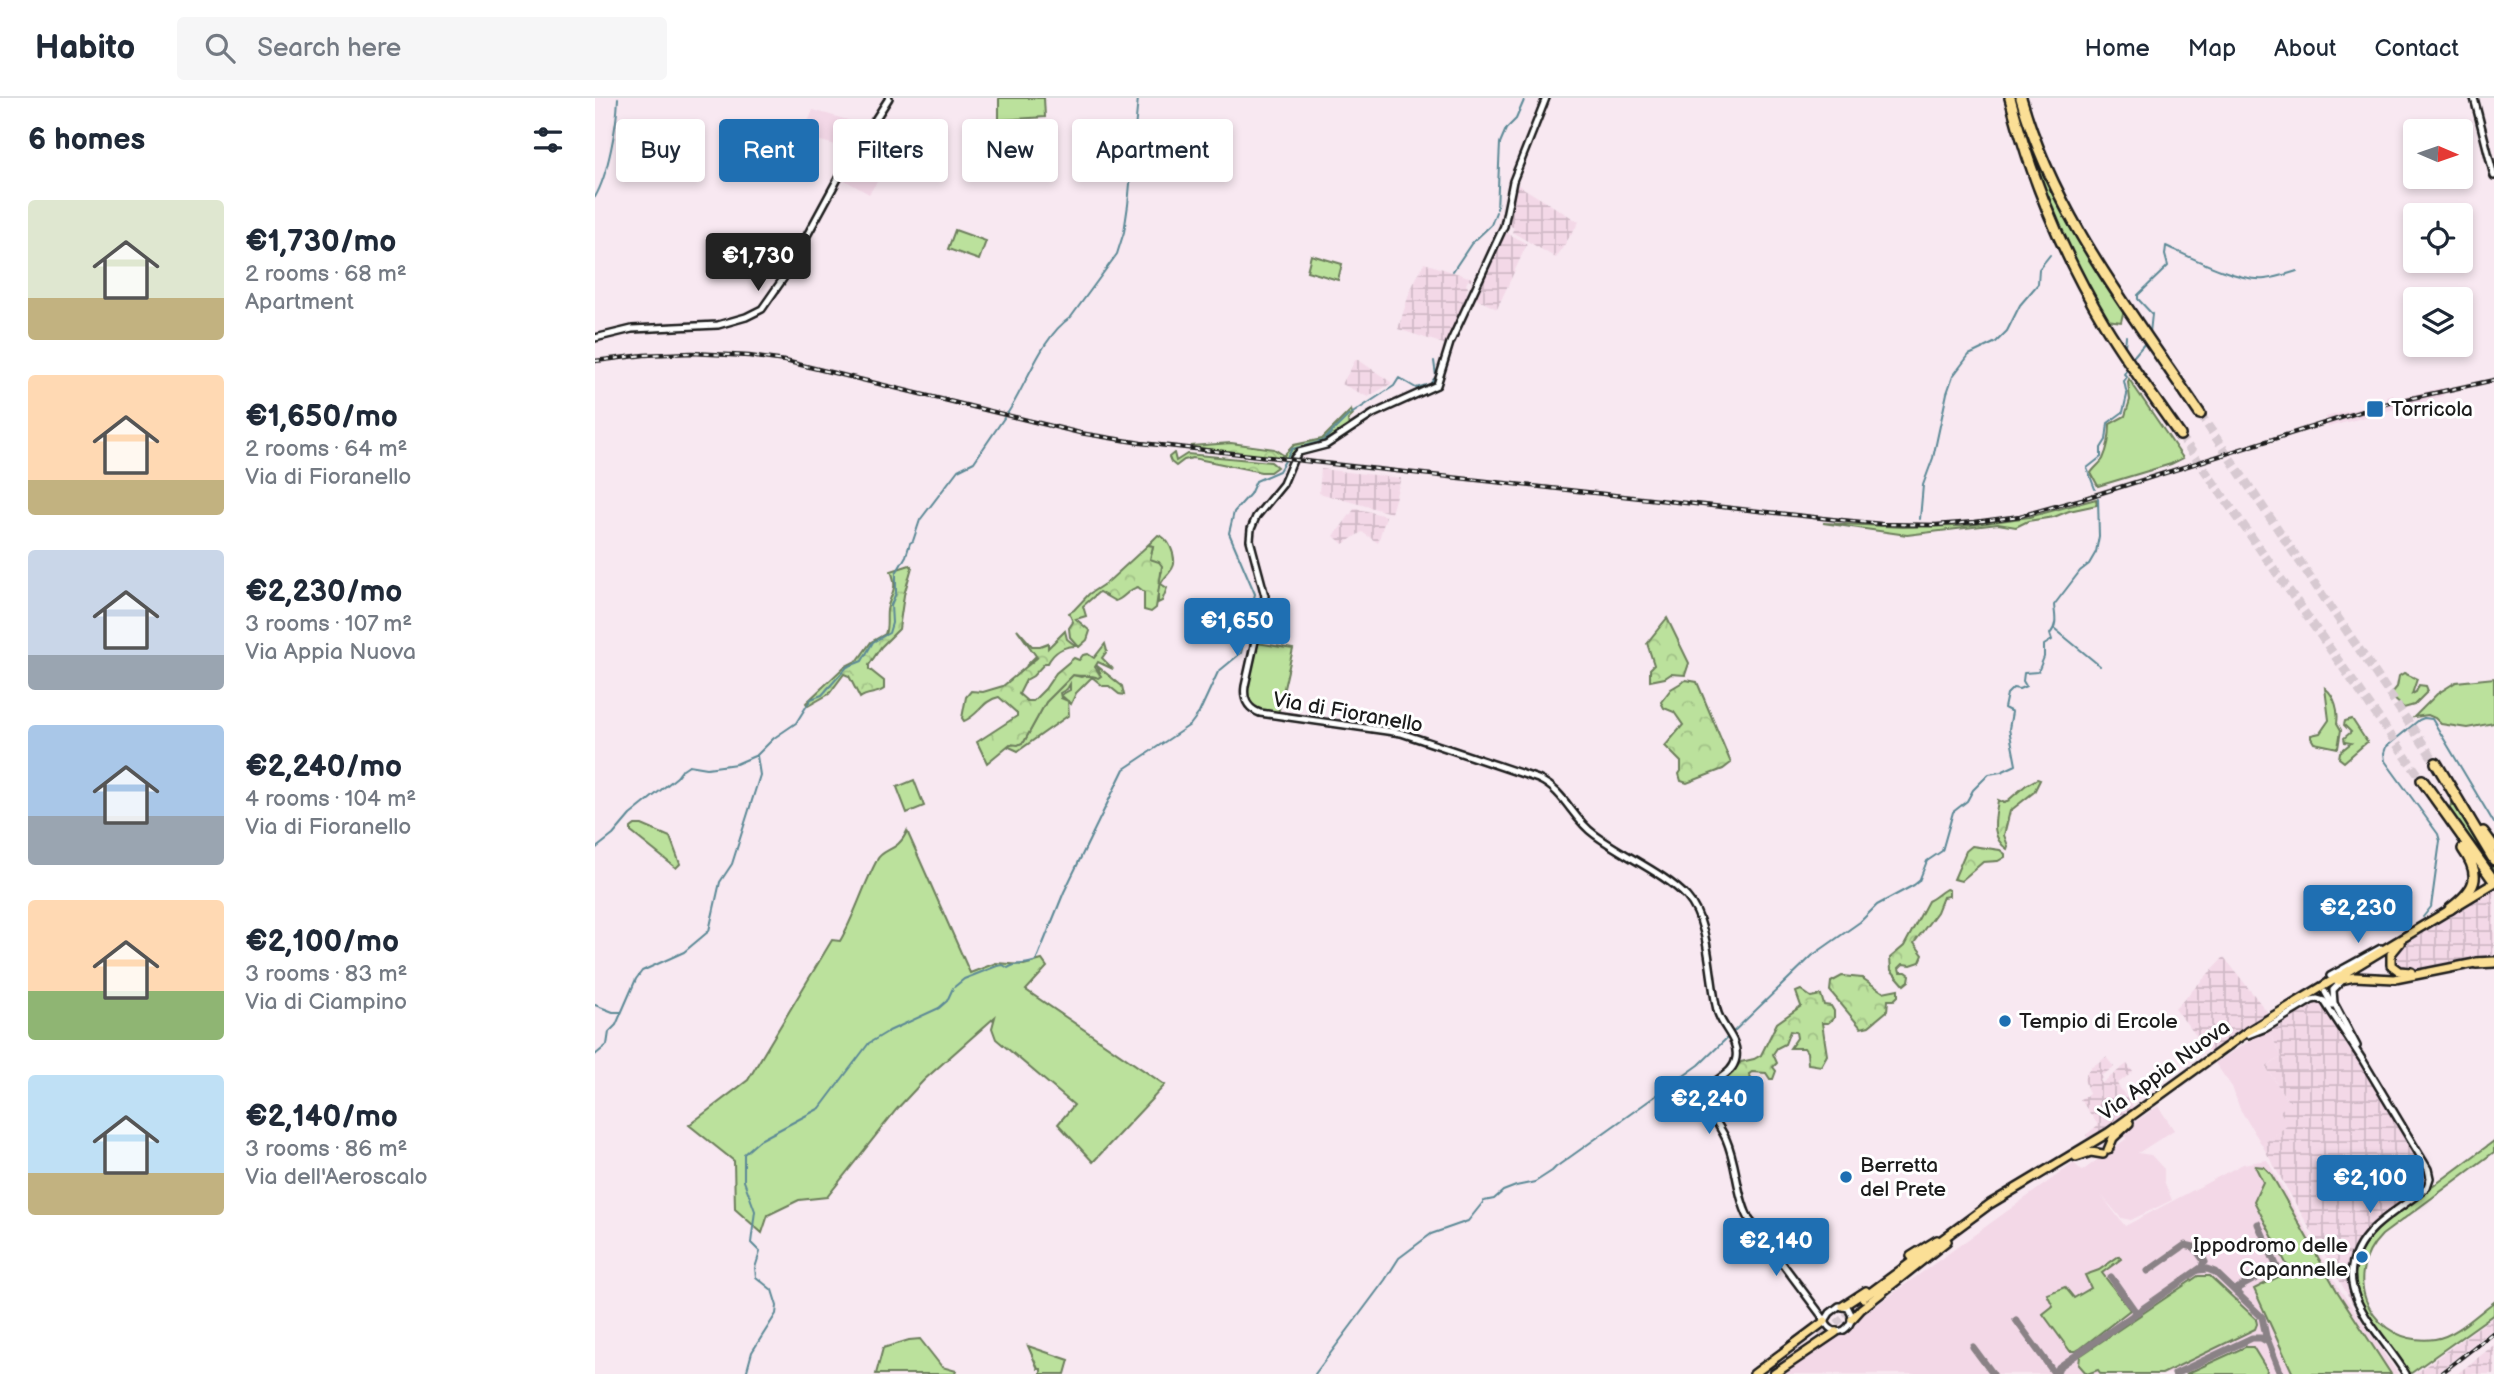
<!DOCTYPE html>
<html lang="en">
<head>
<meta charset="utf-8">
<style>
  body { margin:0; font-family:"Balsamiq Sans",sans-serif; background:#f6f6f7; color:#1f2937; height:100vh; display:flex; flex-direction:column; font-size:26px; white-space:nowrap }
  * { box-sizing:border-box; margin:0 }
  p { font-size:23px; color:#747a83 }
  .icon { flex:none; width:38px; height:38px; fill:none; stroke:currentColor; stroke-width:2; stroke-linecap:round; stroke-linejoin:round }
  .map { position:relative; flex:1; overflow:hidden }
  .drawer { display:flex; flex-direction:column; background:#fff; width:595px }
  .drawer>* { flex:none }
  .top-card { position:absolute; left:21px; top:21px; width:665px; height:63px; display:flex; gap:14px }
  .needle { width:46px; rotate:92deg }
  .fabs { position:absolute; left:1808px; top:21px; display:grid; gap:14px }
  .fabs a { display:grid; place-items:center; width:70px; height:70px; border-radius:7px; background:#fff; box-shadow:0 4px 10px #0003; font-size:35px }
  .price { position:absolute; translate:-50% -60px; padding:0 16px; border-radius:7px; background:#1f6fb2; color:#fff; font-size:23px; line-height:46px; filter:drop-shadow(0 2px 4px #0008) }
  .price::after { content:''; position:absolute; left:50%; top:42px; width:21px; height:16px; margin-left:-10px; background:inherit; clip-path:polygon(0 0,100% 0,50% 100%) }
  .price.active { background:#222; color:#fff }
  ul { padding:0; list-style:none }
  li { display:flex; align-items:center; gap:21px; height:175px; padding:0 28px }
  li span { display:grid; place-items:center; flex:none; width:196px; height:140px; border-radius:7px; color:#555 }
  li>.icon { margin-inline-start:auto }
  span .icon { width:84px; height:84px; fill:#fffc; stroke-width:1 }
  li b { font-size:30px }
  h2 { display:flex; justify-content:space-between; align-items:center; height:84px; padding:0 28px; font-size:30px }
  .chip { padding:0 24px; border-radius:7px; background:#fff; box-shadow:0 4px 10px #0003; font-size:24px; line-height:63px }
  .chip.active { background:#1f6fb2; color:#fff }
  header { display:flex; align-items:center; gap:42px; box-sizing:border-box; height:98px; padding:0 35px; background:#fff; border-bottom:2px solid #e0e1e3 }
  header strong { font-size:33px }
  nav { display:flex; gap:38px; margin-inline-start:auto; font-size:24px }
  .search { width:490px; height:63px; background:#f6f6f7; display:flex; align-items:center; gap:18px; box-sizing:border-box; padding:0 24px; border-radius:7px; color:#747a83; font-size:26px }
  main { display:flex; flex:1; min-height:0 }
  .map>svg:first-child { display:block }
  .built { fill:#f3d8e7 }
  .industrial { fill:url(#industrial-grid) }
  .green { fill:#bbe19c; stroke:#6c7e5c; stroke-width:2 }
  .forest { fill:url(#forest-crowns); stroke:#6c7e5c; stroke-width:2 }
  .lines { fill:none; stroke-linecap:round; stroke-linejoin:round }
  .stream { stroke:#5c8996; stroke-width:2 }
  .taxiway { stroke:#8a8286; stroke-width:7 }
  .primary-tunnel { stroke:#d7c9d1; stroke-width:7; stroke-dasharray:7 3.5; stroke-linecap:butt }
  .highway-tunnel { stroke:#d7c9d1; stroke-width:9; stroke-dasharray:9 4.5; stroke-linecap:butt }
  .secondary-casing { stroke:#1c1c1c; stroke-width:10 }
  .primary-casing { stroke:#1c1c1c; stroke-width:12 }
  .highway-casing { stroke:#1c1c1c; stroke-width:14 }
  .secondary { stroke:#fff; stroke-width:5 }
  .primary { stroke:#fbdf96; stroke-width:7 }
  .highway { stroke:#fbdf96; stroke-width:9 }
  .rail-casing { stroke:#1c1c1c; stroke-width:4.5 }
  .rail { stroke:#fff; stroke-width:2; stroke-dasharray:5; stroke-linecap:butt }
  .poi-dot { fill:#1f6fb2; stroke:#fff; stroke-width:2.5 }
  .labels { text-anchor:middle; stroke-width:6; stroke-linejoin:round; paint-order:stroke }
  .poi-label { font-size:21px; fill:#1c1c1c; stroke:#fff; text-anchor:start }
  .street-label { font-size:21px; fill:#1c1c1c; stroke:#fff }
</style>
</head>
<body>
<header>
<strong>Habito</strong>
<div class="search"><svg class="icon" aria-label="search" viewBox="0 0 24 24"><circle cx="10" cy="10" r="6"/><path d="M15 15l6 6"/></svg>Search here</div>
<nav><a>Home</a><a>Map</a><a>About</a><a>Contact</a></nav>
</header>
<main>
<section class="drawer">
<h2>6 homes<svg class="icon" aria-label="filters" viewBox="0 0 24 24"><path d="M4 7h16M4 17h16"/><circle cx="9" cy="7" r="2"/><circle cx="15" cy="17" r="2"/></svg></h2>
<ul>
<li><span style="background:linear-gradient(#dfe7d0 70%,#c2b280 0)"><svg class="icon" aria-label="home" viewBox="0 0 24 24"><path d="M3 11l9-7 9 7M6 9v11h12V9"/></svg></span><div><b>€1,730/mo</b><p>2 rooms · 68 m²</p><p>Apartment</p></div></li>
<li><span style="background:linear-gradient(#ffd9b3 75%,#c2b280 0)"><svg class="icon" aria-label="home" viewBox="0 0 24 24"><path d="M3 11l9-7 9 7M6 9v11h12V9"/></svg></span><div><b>€1,650/mo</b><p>2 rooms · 64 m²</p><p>Via di Fioranello</p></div></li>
<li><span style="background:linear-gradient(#c9d6e8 75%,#9aa5b1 0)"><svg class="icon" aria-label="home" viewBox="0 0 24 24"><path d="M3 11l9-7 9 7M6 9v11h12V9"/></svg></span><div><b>€2,230/mo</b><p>3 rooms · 107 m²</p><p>Via Appia Nuova</p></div></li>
<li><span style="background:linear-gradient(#a9c7e8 65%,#9aa5b1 0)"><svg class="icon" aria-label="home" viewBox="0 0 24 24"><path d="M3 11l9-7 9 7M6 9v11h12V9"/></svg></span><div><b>€2,240/mo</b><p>4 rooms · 104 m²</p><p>Via di Fioranello</p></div></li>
<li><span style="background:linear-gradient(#ffd9b3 65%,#8fb573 0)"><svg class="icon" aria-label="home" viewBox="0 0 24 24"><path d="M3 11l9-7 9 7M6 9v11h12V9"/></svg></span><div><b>€2,100/mo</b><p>3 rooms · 83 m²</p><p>Via di Ciampino</p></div></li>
<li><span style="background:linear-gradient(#bfe0f5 70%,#c2b280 0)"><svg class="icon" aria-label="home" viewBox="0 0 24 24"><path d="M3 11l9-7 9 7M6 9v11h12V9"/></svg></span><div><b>€2,140/mo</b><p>3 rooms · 86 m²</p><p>Via dell'Aeroscalo</p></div></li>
</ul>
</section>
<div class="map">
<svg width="1899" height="1276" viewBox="0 0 1899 1276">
  <defs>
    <pattern id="industrial-grid" width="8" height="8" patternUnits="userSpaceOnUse" patternTransform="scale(1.75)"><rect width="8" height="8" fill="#f3d8e7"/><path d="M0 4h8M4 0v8" fill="none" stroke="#d0b9c6"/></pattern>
    <pattern id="forest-crowns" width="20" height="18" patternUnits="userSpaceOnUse" patternTransform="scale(1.75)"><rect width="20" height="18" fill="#bbe19c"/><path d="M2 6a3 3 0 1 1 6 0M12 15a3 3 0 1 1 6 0" fill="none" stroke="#a0c086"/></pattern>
  </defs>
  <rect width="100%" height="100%" fill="#f8e8f1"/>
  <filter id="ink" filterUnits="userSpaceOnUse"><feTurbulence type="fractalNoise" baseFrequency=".0143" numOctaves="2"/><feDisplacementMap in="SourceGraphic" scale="14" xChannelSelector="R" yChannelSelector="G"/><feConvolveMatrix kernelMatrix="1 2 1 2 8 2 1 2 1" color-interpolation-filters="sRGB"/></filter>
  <g filter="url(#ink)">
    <path class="built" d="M218,12L263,25L252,50L207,38Z
      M274,36L303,51L274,96L246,80Z
      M1846,290L1848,298L1733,329L1731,319L1792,303L1791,298L1798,296L1800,301Z
      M1673,931L1687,959L1671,969L1694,1005V1027L1667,1047L1645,1011L1637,989L1620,965Z
      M1563,1008L1579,1032L1543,1055L1556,1057L1569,1071V1083L1577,1102L1536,1122L1526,1120L1506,1097L1530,1128L1648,1066L1672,1062L1746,1193L1803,1276H1186L1479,1065L1487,1073L1531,1041L1527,1033Z"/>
    <path class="industrial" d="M923,87L984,124L961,160L917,134L919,130L913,126L921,88Z
      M912,135L932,146L902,211L880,200L909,136Z
      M829,165L877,180L876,183L873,182L871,187L873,189L871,194L876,196L852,247L803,231L815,193Z
      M761,261L765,263L797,285L773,299L747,286Z
      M726,371L806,380L796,415L724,395Z
      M760,410L791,418L783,445L767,434L748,446L739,438Z
      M1899,792V858L1852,869L1828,872H1808L1801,869L1798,863L1801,851Z
      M1629,859L1673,915L1616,956L1580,911Z
      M1729,898L1833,1076L1829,1089L1774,1129L1760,1149L1755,1165L1754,1187L1759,1208L1667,1047L1693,1027L1685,1013L1694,1005L1671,969L1687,959L1673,931Z
      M1511,959L1519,969L1506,978L1508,980L1505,982L1507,985L1532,966L1538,974L1522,986L1541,1013L1495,1043L1491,1037L1503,1027L1485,1001L1494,996L1489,981L1494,971Z
      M1899,1218V1230L1840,1276H1820Z
      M1899,1247V1276H1862Z"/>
    <path class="green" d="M404,0H449L450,19L404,22Z
      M1426,10L1435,38L1529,211L1526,224L1512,222L1490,185L1458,117L1421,12Z
      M444,23V42L407,43L406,24Z
      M360,132L391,143L384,162L353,151Z
      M716,157L747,166L743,182L712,173Z
      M1534,281L1588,360L1576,366L1503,388L1496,375C1499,370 1505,366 1508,361C1513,350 1515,339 1515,326L1530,318L1535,302L1533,284Z
      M756,312L758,317L753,322L754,331L697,363L691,362L689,357L699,347L727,341Z
      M1501,401L1502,407L1474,413L1459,419L1433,423L1421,429L1403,426L1312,437L1228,425L1308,429L1368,428L1434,419Z
      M563,437C574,440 580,456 579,466C578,474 568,479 566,486L572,490L567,503L563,505V485L567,473L555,461L558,448L553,447Z
      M662,545L698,551L683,616C668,613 655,612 651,596Z
      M501,567L527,588L529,597L524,596L514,588H508L497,579L481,595L476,606L466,597L475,592V586L472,591L465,595L466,600L473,603L474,617L423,653L412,648L429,644L451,604L478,577L486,579L505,574Z
      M1809,575L1822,581L1817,596L1821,594L1824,587L1831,588L1833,593L1819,607L1809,610L1798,600L1797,595L1802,589L1804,578Z
      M1899,580V625L1872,630L1846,626L1840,620L1833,617L1819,619L1842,596L1861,584Z
      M1730,590C1740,598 1744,613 1742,625L1746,632L1743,650L1719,645L1716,640V637L1725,635L1734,622Z
      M1757,621L1772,644L1749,664L1744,660L1745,654L1756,645L1750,644L1749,640L1756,634L1749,627L1750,623Z
      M319,682L329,708L312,715L302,689Z
      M1855,701H1859L1899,766V777L1848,705L1854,709L1857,707Z
      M40,727H47L75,739L85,766L81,770L36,734V730Z
      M312,733L375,875L401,865L429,867L447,862L452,869L431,892L570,987L498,1064L463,1026L479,1007L401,941L397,930L400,919L329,982L301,1012L232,1099L204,1102L173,1117L167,1135L140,1111L139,1063L94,1027L153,982L237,842L245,843C260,817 268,788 282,762C288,750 303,754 312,733Z
      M1899,1043V1054L1787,1137C1743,1181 1778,1249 1840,1241C1861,1238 1882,1216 1899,1204V1216L1815,1276L1771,1219L1760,1189V1175L1765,1154L1782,1130Z
      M1660,1068L1669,1069L1676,1076L1742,1193L1796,1276H1698L1659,1191L1695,1173L1659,1103L1668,1084Z
      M1524,1158L1526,1161L1507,1175L1535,1212L1486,1250L1481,1253H1475L1448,1216L1458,1208L1452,1196L1470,1189L1479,1200L1496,1190L1490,1177L1504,1172Z
      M1603,1178H1615L1661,1221L1662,1226L1660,1231L1567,1276H1506L1503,1272L1492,1276L1484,1267L1485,1258Z
      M325,1241L347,1269L361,1273L360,1276H281L288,1250L314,1242Z
      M433,1248L474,1262L470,1276H446V1271H443Z
      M1650,1249H1658L1672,1272L1671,1276H1591Z"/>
    <path class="forest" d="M636,345L679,351L688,357L685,360L602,350L596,348Z
      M579,355L581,363L592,356L676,364L682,369L675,374H666L598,360L589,362L581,368L576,364L574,359Z
      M553,447L558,448L555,461L564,464L567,468L561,510L556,514L549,512V494L543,489C533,491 529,501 520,503L504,494L488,508L491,518L481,521L495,533L492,542L484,549L475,539L474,530L478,524L474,515L479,512L494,496L514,483Z
      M315,467L317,469L309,497L304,531L286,549L274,567V571L289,583V591C281,597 272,594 265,600L254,578L249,576L234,596L213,608L211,605L249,569L263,562L276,544L290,536C293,528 291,521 292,512C295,495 304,492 296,473Z
      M1072,520L1094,565L1090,577L1076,576L1070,580L1055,583V571L1059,567L1052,545Z
      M422,531L437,548H445L453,545V550L470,533L472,541L481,548C470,548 459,553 453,565H450L438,578L431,582L424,596L432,603H438L450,591L461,575L479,560L484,562L488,557L493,556L499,560L510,546L512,553L507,560L518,571L503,564L500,569L506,578L503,580C496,576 486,579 478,577L451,604L429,644L423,647L415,646L392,665L382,644L422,618V615L404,599C388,602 383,618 369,623L367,620L371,599L376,593L388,594L408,588L443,559L431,568L441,558Z
      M1091,582L1102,584L1136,665L1128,671L1092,685L1086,683L1084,676L1086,673V664L1070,648L1088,627L1079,614L1069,610L1066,604L1076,591Z
      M1442,681L1445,682L1439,694L1415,713L1409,737L1413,748L1412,751C1394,739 1401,718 1403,702L1410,705L1431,687Z
      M1377,748L1405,752L1410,756V759L1403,763L1388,764L1366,783L1359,781L1371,753Z
      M1351,791L1354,792V798L1348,799L1342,814L1319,845L1328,857L1325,864L1316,867L1308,866L1304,870L1305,874H1311L1315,877L1314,883L1309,887L1296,872L1295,860L1309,848L1333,803C1340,800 1344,795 1351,791Z
      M1247,878L1267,880L1288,894L1303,891V898L1299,902H1293L1292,913L1274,928L1266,930L1235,893L1236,884Z
      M1206,892L1216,899L1226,897L1229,907L1236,908L1239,913V920L1233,925H1227L1232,957L1226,968L1213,966L1212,954L1209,950H1195L1202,940L1201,934L1195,933L1190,946L1182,950L1178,956L1182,965L1178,969L1181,973L1178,981H1175L1171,975L1157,974L1154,976L1157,983C1146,1004 1147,1009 1123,1012L1121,1015L1116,998L1120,986L1131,980L1146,964L1159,961L1166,957L1182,925L1206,908L1201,894Z"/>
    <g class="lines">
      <path class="stream" d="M0,99C13,77 22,27 23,0
        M902,111L905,45L911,31L921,21L930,0
        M858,173L876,146L896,127L901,114
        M1555,235L1557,216L1543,201V197L1573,168L1570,157L1571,148C1595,159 1644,184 1670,181C1681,180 1692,176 1702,173
        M1531,238L1530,248L1569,307
        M1539,258L1551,244
        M412,316C432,286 446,239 476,219L522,156L529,134L533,107L543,0
        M1500,391L1492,370L1506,359V350L1511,342L1513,325L1528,314L1532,297L1529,283L1532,279L1529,276L1533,270
        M1325,421L1328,387L1338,360L1352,295L1358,278L1374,257L1401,244L1412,233L1425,207L1443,186L1444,171L1455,157
        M1460,531L1505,568
        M0,751L18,737L35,717L82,679L88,671L94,667L112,670L141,666L162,657L179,640L201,625L216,601L227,597L252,569L267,563L278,544L294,535L297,525L296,507L301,495V475L311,458L315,445L318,443L325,422L363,372L379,364L409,320
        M1828,819L1836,809L1845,743L1843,736L1790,663L1789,655L1791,649L1824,622L1829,620L1837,621L1899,725
        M0,907L18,914H26
        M0,957L12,947L14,934L21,927L41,881L47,873L89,854L114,833L125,784L137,766L165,677L162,658
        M151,1276L157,1254L181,1216L182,1208L177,1192L161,1179L160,1170L165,1154L156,1145L160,1113L149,1083V1056L165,1042L225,1010L274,945L294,933L344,910L352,903L358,890L369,881L402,868L408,867L413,870C421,864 431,868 441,863L469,794L529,671L595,627L604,615L623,574L646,555L660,496L634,435L639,414L655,396L661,383L684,373L697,351L728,343L753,318L799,288L804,280L821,290L835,286L841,278L839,263
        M720,1276L790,1182L804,1160L836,1136L873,1123L889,1103L899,1101L908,1093L921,1088L940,1084L957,1073L961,1069L1104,967L1218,857L1265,824L1282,807L1319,787L1324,783L1332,763L1347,753L1358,714L1372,703L1378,692L1394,676L1406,674L1421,667L1414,631L1417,614L1409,610L1412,596L1418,590L1424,591L1431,588L1428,583L1429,575L1443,574L1449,559V547L1457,542L1455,536C1463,526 1460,519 1459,507L1485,473L1494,466L1501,454L1504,438L1503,400"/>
      <path class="taxiway" d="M1604,1172L1612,1171L1620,1174L1667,1219L1671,1238L1686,1276
        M1553,1173L1590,1147L1599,1149L1610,1164
        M1516,1179L1540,1213L1539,1215
        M1642,1195L1643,1190L1682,1169L1663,1126
        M1421,1222L1460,1276
        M1378,1249L1398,1276
        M1461,1276L1464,1269L1607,1169L1609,1162
        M1580,1276L1657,1240H1666L1673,1244"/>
      <path class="primary-tunnel" d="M1225,1238L1270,1203"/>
      <path class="highway-tunnel" d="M1605,316L1841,665
        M1585,337L1827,682"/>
      <g class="secondary-casing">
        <path id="secondary" d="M951,0L918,83L909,128L855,245L842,287L778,316L731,347L704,354L699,360L688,386L661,419L656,431L655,442L670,498L650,588C648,601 652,610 665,615L806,635L943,681C970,693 976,719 999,736C1025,756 1071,776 1092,799C1115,824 1114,879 1122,912C1126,929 1144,941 1141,960C1138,977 1121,979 1113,991C1109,1011 1123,1024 1131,1041C1142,1066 1141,1096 1154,1121L1229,1221C1236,1240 1255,1236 1257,1218L1253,1210L1244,1208L1235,1215L1230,1223
          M1879,0L1899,78
          M0,240L37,231L123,227L151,219L167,211L190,178L246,75L294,0
          M1735,878L1786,850
          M1746,884L1738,892L1739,905L1762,948
          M1730,894L1737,907
          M1653,937L1671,930L1717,902L1722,901L1729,903L1767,961L1833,1071L1835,1080L1832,1089C1816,1103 1796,1114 1780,1129C1723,1184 1783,1229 1811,1276"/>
      </g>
      <g class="primary-casing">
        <path id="primary" d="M1805,845L1796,856V867L1804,873L1816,874
          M1742,883L1759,879L1800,881L1885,864
          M1513,1052L1518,1040L1534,1025
          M1481,1059L1496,1054L1508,1056
          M1316,1158L1342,1142
          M1268,1200L1395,1106L1513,1035L1652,934L1899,785
          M1248,1208L1271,1193
          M1257,1221L1266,1211L1352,1143
          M1159,1276L1230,1223
          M1179,1276L1241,1234"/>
      </g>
      <g class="highway-casing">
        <path id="highway" d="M1415,0C1436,79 1468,157 1510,227C1533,265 1560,301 1585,337
          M1426,0C1460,119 1537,215 1605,316
          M1841,665L1899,762
          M1827,682L1899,783
          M1888,734L1899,749
          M1855,811C1880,792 1888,779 1868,751
          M1881,865L1899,864"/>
      </g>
      <use href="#secondary" class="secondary"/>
      <use href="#primary" class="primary"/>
      <use href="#highway" class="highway"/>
      <g class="rail-casing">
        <path id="rail" d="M0,263L49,257L97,255L154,258L190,263L485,335L546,345L1236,421L1286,426L1341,427L1380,424L1425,418L1487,401L1790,306L1899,282
          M1845,1276L1899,1234"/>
      </g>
      <use href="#rail" class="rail"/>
    </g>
  </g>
  <g class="poi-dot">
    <rect x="1771" y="302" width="18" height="18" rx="3.5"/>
    <circle cx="1410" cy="923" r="7"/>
    <circle cx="1251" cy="1079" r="7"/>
    <circle cx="1767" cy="1159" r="7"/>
  </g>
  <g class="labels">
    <g class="poi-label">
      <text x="1796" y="318">Torricola</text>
      <text x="1424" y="930">Tempio di Ercole</text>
      <text x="1265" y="1074">Berretta<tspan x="1265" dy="24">del Prete</tspan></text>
      <text x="1753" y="1154" text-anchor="end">Ippodromo delle<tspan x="1753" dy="24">Capannelle</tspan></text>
    </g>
    <g class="street-label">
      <text transform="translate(753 614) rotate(10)" y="7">Via di Fioranello</text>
      <text transform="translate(1569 972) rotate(-36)" y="7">Via Appia Nuova</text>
    </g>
  </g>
</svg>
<div class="fabs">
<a><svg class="needle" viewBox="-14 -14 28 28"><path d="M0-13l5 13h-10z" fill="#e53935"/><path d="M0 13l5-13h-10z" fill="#747a83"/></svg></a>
<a><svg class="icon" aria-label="locate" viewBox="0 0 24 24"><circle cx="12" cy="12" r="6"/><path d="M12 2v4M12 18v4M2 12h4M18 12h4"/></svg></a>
<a><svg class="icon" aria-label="layers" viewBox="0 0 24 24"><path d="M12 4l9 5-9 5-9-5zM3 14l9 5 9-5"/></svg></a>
</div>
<b class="price active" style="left:163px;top:195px">€1,730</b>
<b class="price" style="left:642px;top:560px">€1,650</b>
<b class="price" style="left:1763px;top:847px">€2,230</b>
<b class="price" style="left:1114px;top:1038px">€2,240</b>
<b class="price" style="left:1775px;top:1117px">€2,100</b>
<b class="price" style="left:1181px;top:1180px">€2,140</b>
<div class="top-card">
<a class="chip">Buy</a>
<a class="chip active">Rent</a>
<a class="chip">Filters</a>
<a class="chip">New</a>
<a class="chip">Apartment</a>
</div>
</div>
</main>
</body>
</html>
